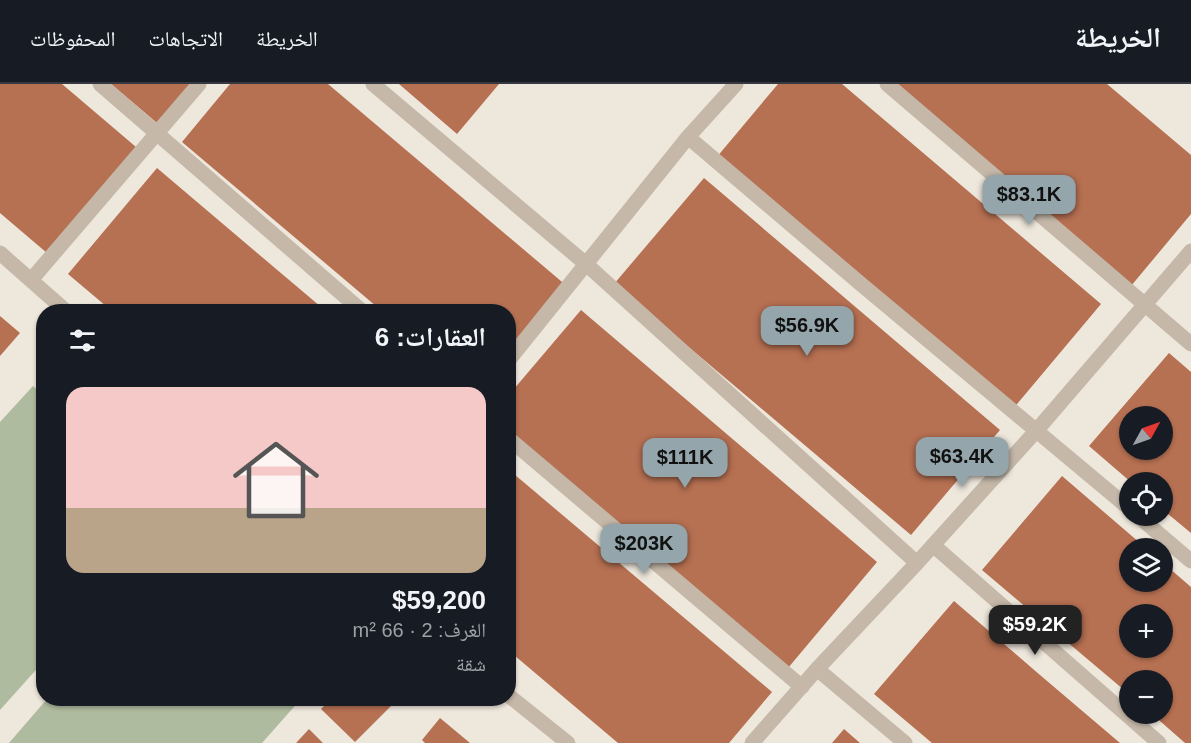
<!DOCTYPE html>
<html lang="ar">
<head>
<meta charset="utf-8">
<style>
  body { margin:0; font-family:Helvetica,"Noto Naskh Arabic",sans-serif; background:#20242c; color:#f1f3f6; direction:rtl; height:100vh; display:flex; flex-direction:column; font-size:22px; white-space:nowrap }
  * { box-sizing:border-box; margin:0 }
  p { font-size:20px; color:#9ea1a6 }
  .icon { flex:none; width:33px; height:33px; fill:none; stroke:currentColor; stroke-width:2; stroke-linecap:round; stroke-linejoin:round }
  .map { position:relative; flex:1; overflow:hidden; direction:ltr }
  .details { position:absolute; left:36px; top:220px; width:480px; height:402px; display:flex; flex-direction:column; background:#171b24; border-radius:24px; box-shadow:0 2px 4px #0004; direction:rtl }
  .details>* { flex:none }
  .needle { width:39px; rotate:50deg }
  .tools { position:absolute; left:1119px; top:322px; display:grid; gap:12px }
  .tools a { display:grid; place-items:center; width:54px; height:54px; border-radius:50%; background:#171b24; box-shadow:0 2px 4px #0004; font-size:30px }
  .price { position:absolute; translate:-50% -51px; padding:0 14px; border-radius:12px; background:#94a6ab; color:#111; font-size:20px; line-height:39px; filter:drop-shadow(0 2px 3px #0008) }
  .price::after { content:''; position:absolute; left:50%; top:36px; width:18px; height:14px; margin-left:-9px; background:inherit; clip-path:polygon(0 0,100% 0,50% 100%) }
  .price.selected { background:#222; color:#fff }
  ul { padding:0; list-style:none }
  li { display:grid; align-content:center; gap:12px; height:318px; padding:0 30px }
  li span { display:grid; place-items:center; height:186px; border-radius:18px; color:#555 }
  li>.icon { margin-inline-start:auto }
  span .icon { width:108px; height:108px; fill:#fffc; stroke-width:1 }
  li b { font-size:26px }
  h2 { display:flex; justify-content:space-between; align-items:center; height:72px; padding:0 30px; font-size:26px }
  header { display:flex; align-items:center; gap:36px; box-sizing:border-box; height:84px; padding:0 30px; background:#171b24; border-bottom:2px solid #363941 }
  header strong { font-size:28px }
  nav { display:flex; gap:33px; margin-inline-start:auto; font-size:21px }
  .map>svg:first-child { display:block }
  .green { fill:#afbb9e }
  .building { fill:#b67052; fill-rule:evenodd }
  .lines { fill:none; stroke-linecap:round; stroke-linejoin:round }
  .minor { stroke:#c5b8a9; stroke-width:15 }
</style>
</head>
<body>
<header>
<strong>الخريطة</strong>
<nav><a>الخريطة</a><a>الاتجاهات</a><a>المحفوظات</a></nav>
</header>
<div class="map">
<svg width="1191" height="659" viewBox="0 0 1191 659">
  <rect width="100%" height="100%" fill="#eee7dc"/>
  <path class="green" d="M33,302L44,312L43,578L0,626V338Z
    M47,615H301L262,659H9Z"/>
  <path class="building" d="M0,0H62L136,63L47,169L0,129Z
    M111,0H190L157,39Z
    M230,0H328L568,203L508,273V228H383L182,58Z
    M399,0H499L457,50Z
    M778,0H842L1101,220L1012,326L716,74Z
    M893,0H1107L1191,71V130L1131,202Z
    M157,84L256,168L327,228H113L68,190Z
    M704,94L1000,346L911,451L614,200Z
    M581,226L877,478L788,584L508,347V312Z
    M0,232L20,249L0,272Z
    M1169,269L1191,288V449L1162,425V399H1132L1089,362ZM1130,333H1162V366H1130Z
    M508,385L772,608L729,659H618L508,566Z
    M1062,392L1147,465H1130V498H1162V478L1191,503V659H1185L1152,630H1162V597H1130V611L982,486ZM1130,531H1162V564H1130Z
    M954,517L1040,591L1120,659H932L874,610Z
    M331,615H398L355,658L321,625Z
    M440,634L470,659H425L422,656Z
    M309,645L323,659H296Z
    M844,645L860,659H832Z"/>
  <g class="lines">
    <path class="minor" d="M100,0L363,228
      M373,0L586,180L917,479
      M887,0L1191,260
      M688,53L862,201L1130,425
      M0,169L67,228
      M31,196L199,0
      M508,277L688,53L736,0
      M508,354L802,603
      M1138,432L1191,477
      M933,461L1159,659
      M817,585L905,659
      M508,611L568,659
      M752,659L817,585L917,479L1036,347L1191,167"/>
  </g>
</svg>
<div class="tools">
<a><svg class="needle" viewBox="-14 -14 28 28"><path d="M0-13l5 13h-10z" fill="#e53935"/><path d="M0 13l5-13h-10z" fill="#9ea1a6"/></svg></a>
<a><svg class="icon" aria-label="locate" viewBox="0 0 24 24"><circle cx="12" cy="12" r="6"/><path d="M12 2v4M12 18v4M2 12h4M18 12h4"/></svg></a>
<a><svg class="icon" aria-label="layers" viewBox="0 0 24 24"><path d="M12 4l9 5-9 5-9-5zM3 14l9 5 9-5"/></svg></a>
<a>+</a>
<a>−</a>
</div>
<b class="price" style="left:1029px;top:142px">$83.1K</b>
<b class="price" style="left:807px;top:273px">$56.9K</b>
<b class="price" style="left:962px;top:404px">$63.4K</b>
<b class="price" style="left:685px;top:405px">$111K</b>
<b class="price" style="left:644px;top:491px">$203K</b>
<b class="price selected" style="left:1035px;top:572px">$59.2K</b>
<section class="details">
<h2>العقارات: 6<svg class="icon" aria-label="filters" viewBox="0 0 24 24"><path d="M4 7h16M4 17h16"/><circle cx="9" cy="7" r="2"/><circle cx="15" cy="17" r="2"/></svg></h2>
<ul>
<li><span style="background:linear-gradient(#f6c9c9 65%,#b9a48a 0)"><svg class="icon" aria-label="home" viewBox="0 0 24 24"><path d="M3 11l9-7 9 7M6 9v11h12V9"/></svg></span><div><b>$59,200</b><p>الغرف: 2 · 66 m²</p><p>شقة</p></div></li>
</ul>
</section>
</div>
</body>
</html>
